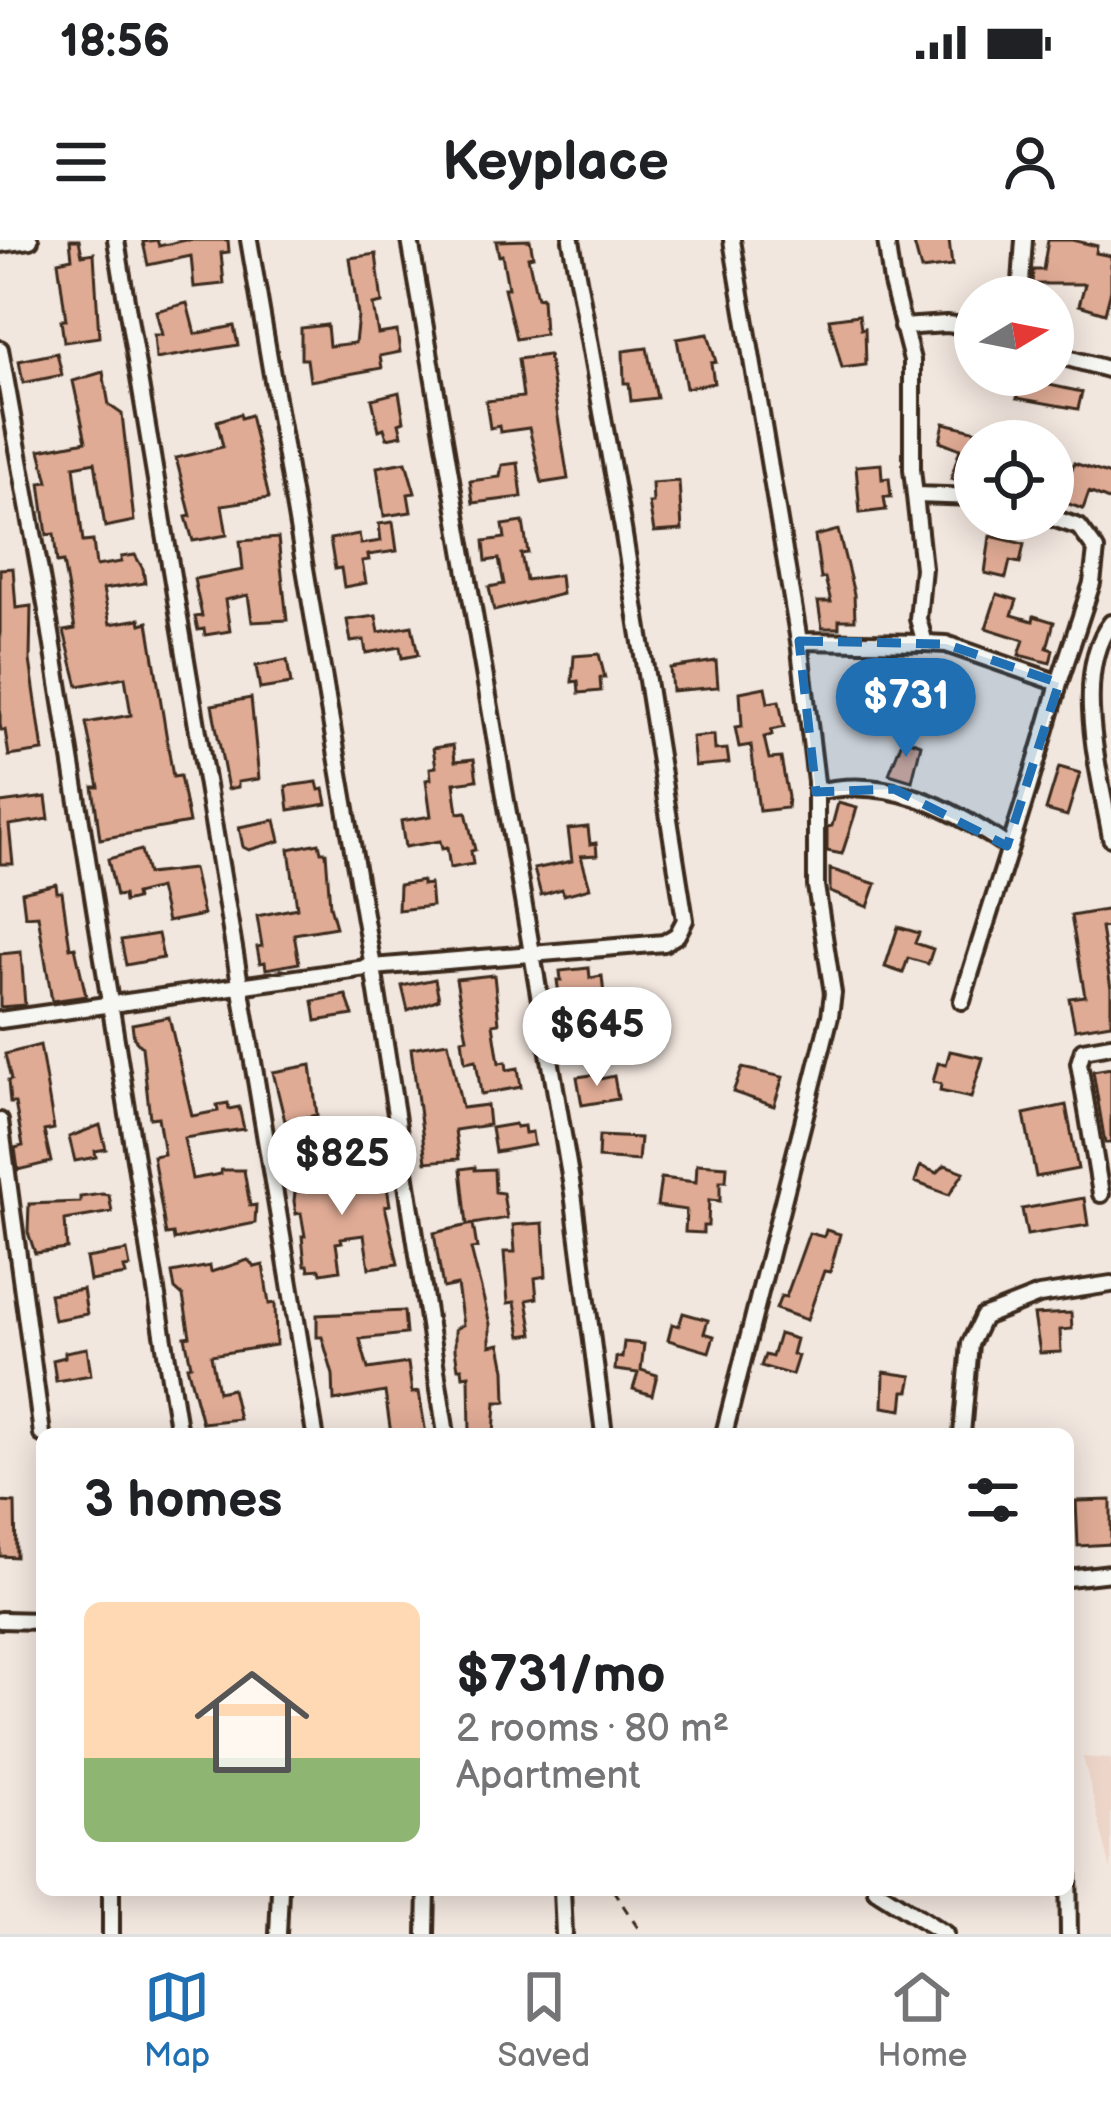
<!DOCTYPE html>
<html lang="en">
<head>
<meta charset="utf-8">
<style>
  body { margin:0; font-family:"Balsamiq Sans",sans-serif; background:#f6f6f6; color:#202124; height:100vh; display:flex; flex-direction:column; font-size:45px; white-space:nowrap }
  * { box-sizing:border-box; margin:0 }
  p { font-size:39px; color:#757577 }
  .icon { flex:none; width:66px; height:66px; fill:none; stroke:currentColor; stroke-width:2; stroke-linecap:round; stroke-linejoin:round }
  .map { position:relative; flex:1; overflow:hidden }
  .panel { position:absolute; left:36px; top:1188px; width:1038px; height:468px; display:flex; flex-direction:column; background:#fff; border-radius:18px; box-shadow:0 6px 30px #0003 }
  .panel>* { flex:none }
  .needle { width:78px; rotate:80deg }
  .buttons { position:absolute; left:954px; top:36px; display:grid; gap:24px }
  .buttons a { display:grid; place-items:center; width:120px; height:120px; border-radius:50%; background:#fff; box-shadow:0 6px 30px #0003; font-size:60px }
  .price { position:absolute; translate:-50% -102px; padding:0 27px; border-radius:42px; background:#fff; color:#222; font-size:39px; line-height:78px; filter:drop-shadow(0 3px 6px #0008) }
  .price::after { content:''; position:absolute; left:50%; top:72px; width:36px; height:27px; margin-left:-18px; background:inherit; clip-path:polygon(0 0,100% 0,50% 100%) }
  .price.on { background:#1f6fb2; color:#fff }
  ul { padding:0; list-style:none }
  li { display:flex; align-items:center; gap:36px; height:300px; padding:0 48px }
  li span { display:grid; place-items:center; flex:none; width:336px; height:240px; border-radius:18px; color:#555 }
  li>.icon { margin-inline-start:auto }
  span .icon { width:144px; height:144px; fill:#fffc; stroke-width:1 }
  li b { font-size:51px }
  h2 { display:flex; justify-content:space-between; align-items:center; height:144px; padding:0 48px; font-size:51px }
  .status { display:flex; justify-content:space-between; align-items:center; height:84px; padding:0 60px; background:#fff; direction:ltr }
  .status svg { height:33px; fill:currentColor }
  header { display:flex; justify-content:space-between; align-items:center; height:156px; padding:0 48px; background:#fff; font-size:54px; font-weight:700 }
  .dock { display:flex; justify-content:space-around; align-items:center; height:168px; border-top:3px solid #e0e0e0; background:#fff; font-size:33px; color:#757577 }
  .dock a { display:grid; justify-items:center; gap:6px }
  .dock .on { color:#1f6fb2 }
  .map>svg:first-child { display:block }
  .built { fill:#edd5c9 }
  .building { fill:#e0ab95; stroke:#3b2a1e; stroke-width:3 }
  .lines { fill:none; stroke-linecap:round; stroke-linejoin:round }
  .minor-casing { stroke:#3b2a1e; stroke-width:22 }
  .path { stroke:#3b2a1e; stroke-width:3; stroke-dasharray:9 9; stroke-linecap:butt }
  .minor { stroke:#f6f6f2; stroke-width:14 }
  .marked { fill:#1f6fb2; fill-opacity:0.2; stroke:#1f6fb2; stroke-width:9; stroke-dasharray:24 15; stroke-linejoin:round }
</style>
</head>
<body>
<div class="status"><b>18:56</b><svg viewBox="0 0 49 12"><path d="M0 12V9h3v3zM5 12V6h3v6zM10 12V3h3v9zM15 12V0h3v12zM26 1h20v11H26zM47 4h2v5h-2z"/></svg></div>
<header><svg class="icon" aria-label="menu" viewBox="0 0 24 24"><path d="M4 6h16M4 12h16M4 18h16"/></svg>Keyplace<svg class="icon" aria-label="person" viewBox="0 0 24 24"><circle cx="12" cy="8" r="4"/><path d="M4 21q1-7 8-7t8 7"/></svg></header>
<div class="map">
<svg width="1111" height="1694" viewBox="0 0 1111 1694">
  <rect width="100%" height="100%" fill="#f2e7df"/>
  <filter id="ink" filterUnits="userSpaceOnUse"><feTurbulence type="fractalNoise" baseFrequency=".00833" numOctaves="2"/><feDisplacementMap in="SourceGraphic" scale="24" xChannelSelector="R" yChannelSelector="G"/><feConvolveMatrix kernelMatrix="1 2 1 2 8 2 1 2 1" color-interpolation-filters="sRGB"/></filter>
  <g filter="url(#ink)">
    <path class="built" d="M1083,1517L1111,1519V1631Z"/>
    <path class="building" d="M70,0H79L82,15L94,13L99,97L64,102L61,80H66L58,21L72,18Z
      M157,0L159,6L186,0H228L229,12L221,13L224,44L194,47L191,16L148,25L143,2Z
      M530,0L533,16L528,17L537,58L542,57L544,94L516,99L504,48H508L502,15L499,16L496,1Z
      M913,0H949L952,26L921,30Z
      M1048,0H1072L1097,6L1096,13L1111,16V50L1105,73L1079,65L1085,44H1032L1033,30H1043Z
      M376,14L382,63L373,65L378,94L397,91L400,112L380,116L382,128L310,141L307,119H301V88L327,85L329,106L355,103L358,76L350,18Z
      M187,63L195,94L234,86L238,105L156,119L154,95H162L156,71Z
      M859,75L861,89L865,88L866,125L842,128L829,79Z
      M708,94L716,122L711,123L714,143L686,148L677,99Z
      M647,108L657,158L631,161L629,143H624L623,111Z
      M57,113L62,135L23,143L19,121Z
      M548,115L568,239L542,243L529,188L500,192L499,186L490,188L486,161L523,157L518,119Z
      M103,132L109,165L122,174L134,281L105,287L95,222L74,226L83,302L93,301L96,326L121,322V317L135,315L143,329L145,343L103,349L110,384L140,379L141,384L148,382L173,537L180,536L189,583L100,599L93,547H99L86,483L131,475L125,437L78,446L64,391L75,389L63,322L57,323L54,294L47,295L40,243L48,242L40,210L86,201L73,141Z
      M1026,140L1082,152L1078,169L1017,158Z
      M399,152L404,181L399,183L402,195L387,198L384,188L379,190L372,159Z
      M240,174L241,178L250,175L269,258L222,265L227,295L193,301L186,277L191,276L176,218L223,207L217,181Z
      M944,183L1002,197L1001,201H975V219L967,244L951,239L960,209L940,201Z
      M406,222L415,253L408,254L411,272L384,276L377,227Z
      M518,223L522,257L473,263L470,241L500,237L502,225Z
      M1074,223L1111,235V261L1089,252L1083,269L1063,262Z
      M881,224L882,239L889,238L891,257H884L886,270L860,273L856,226Z
      M679,241L682,290L654,292L649,263H653L652,243Z
      M393,282L397,311L368,315L369,320L362,321L366,343L344,347L341,328L335,329L330,299L359,294L361,304L381,301L379,284Z
      M523,282L528,313L521,314L526,340L560,335L562,354L494,371L489,347L504,344L499,319L486,321L484,301L505,298L503,285Z
      M838,290L854,354L855,380H839V388H822L818,362H831L825,338L821,339L815,296Z
      M990,296L1024,304L1020,323L1010,321L1006,338L985,333Z
      M278,298L287,380L252,382L248,355L225,360L230,391L205,395L204,389L198,390L195,377L202,376L194,339L243,330L240,301Z
      M13,328L16,368L31,366L30,420L43,511L9,516L5,490H1L0,484V329Z
      M997,354L1017,360L1012,375L1033,381L1034,376L1054,382L1047,408L1053,410L1050,423L1019,415L1024,400L986,388Z
      M376,376L379,392L412,386L418,415L402,418L400,407L366,413L364,400L351,402L347,380Z
      M599,414L605,438H600L601,451L579,453L578,441L572,442L574,416Z
      M287,420L291,444L260,449L256,426Z
      M716,421L718,447L672,451L670,428Z
      M868,431L911,442L912,436L933,441L926,472L905,467L907,458L864,447Z
      M765,447L768,463L779,461L784,487L771,490L772,495L764,497L769,519L781,518L788,557L787,568L759,571L751,505L739,507L735,487L742,486L740,452Z
      M251,458L259,539L238,542V547L228,549L212,465Z
      M714,495L715,510L727,509L729,523L695,526L692,497Z
      M903,498L921,504L912,541L889,534Z
      M453,505L455,521L474,519L477,540L454,543L458,573L466,572L475,610L471,611L473,624L450,628L447,608L442,609L440,601L405,607L401,581L431,576L426,540L431,539L430,528L436,527L433,508Z
      M1059,527L1080,533L1067,576L1046,570Z
      M317,542L319,550L324,549L327,564L289,570L286,546Z
      M46,557L49,579L9,585L13,624H0V563Z
      M838,563L857,568L842,614L827,611V587L832,586Z
      M275,580L280,601L249,610L243,607L239,587Z
      M588,587L590,604L596,603L597,615L581,616L590,648L564,655L562,649L541,655L534,629L572,621L568,589Z
      M319,603L321,612H326L330,666L336,687L294,694L299,723L266,729L265,722L260,723L257,707L262,706L257,676L297,668L289,609Z
      M141,610L147,634L193,629L203,675L167,682L159,648L135,654L136,659L124,662L123,655L116,656L108,619Z
      M830,629L876,644L868,667L830,652Z
      M422,641V645L430,644L432,666L398,670L399,645Z
      M56,644L57,652H62L70,708L75,707L86,756L52,761L38,675L25,676L22,652Z
      M1111,669V687L1101,688L1111,748V783L1075,789L1069,758L1085,756L1071,676Z
      M898,687L919,693L915,703L933,709L928,724L908,718L903,733L885,727Z
      M158,694L163,718L126,725L121,700Z
      M21,712L25,765L0,767V714Z
      M589,728L590,738L602,736L605,764L591,766L590,758L560,762L557,740H561L560,731Z
      M494,735L499,783L493,784L499,823L506,822L507,830L518,828L521,847L481,854L476,820L465,822L462,799L467,798L456,739Z
      M435,739L439,759L408,771L402,746Z
      M346,755L353,775L316,781L313,761Z
      M169,777L192,876L218,871L217,865L228,863L229,869L239,867L244,889L184,898L192,939L221,934V930H244L250,966L256,965L255,983L174,1000L173,994L166,995L153,916L164,914L158,877L150,878L142,807L134,798L132,784Z
      M448,802L462,868L487,865L489,885L455,890L459,919L426,922L411,808Z
      M40,805L54,889L44,891L51,922L18,930L15,908L23,906L15,863H10L8,841L11,840L5,814Z
      M950,811L983,818L971,858L940,851L941,844L933,842L938,823L946,825Z
      M311,825L317,875L285,881L273,832Z
      M742,828L783,837L774,866L733,852Z
      M1111,828V903H1105L1093,831Z
      M599,834L600,839L614,836L618,859L582,865L577,837Z
      M1066,865L1078,929L1036,937L1024,874Z
      M515,884L516,887L524,886L525,893L532,892L534,905L495,912L491,888Z
      M100,885L106,909L95,911L96,917L75,921L69,897Z
      M599,896L640,898L638,921L598,918Z
      M328,922V926L337,925L341,948L386,941L390,965L385,966L398,1024L369,1028L364,995L341,998L342,1002L336,1003L340,1030L321,1033L320,1029L309,1030L308,1025H305L302,996H305L301,973L296,974L294,961L295,952L300,951L296,928Z
      M697,924L727,926L726,941H720V961L709,960L708,986H703V993L685,992L686,970L657,966L661,938L696,942Z
      M945,925L964,932L949,955L915,942L920,926L937,933Z
      M475,927V930L494,929L495,952L503,953L507,978L467,985L461,929Z
      M102,954L109,955L112,972L65,980L67,1009L35,1013L28,992L29,964L80,962V957Z
      M1084,958L1088,985L1027,995L1022,969Z
      M543,983L546,1036L535,1038L537,1058L527,1060L533,1094L521,1096L515,1062L508,1063L504,1012H515L513,985Z
      M473,984L477,1008L471,1009L490,1084V1106L500,1104L505,1130L506,1162H496L494,1194H470L469,1135L463,1136L462,1128H458L455,1110V1089L463,1085L457,1045L443,1048L434,993Z
      M826,990L840,994L830,1032L824,1031L807,1080L776,1069L781,1056L786,1057L809,993L824,997Z
      M127,1011L130,1027L124,1028L126,1035L90,1041L86,1018Z
      M248,1020L255,1027L263,1025L269,1064L275,1063L276,1105L211,1115L218,1152L232,1149L239,1179L202,1183L187,1126L191,1125L185,1097L190,1096L183,1056L175,1049L172,1033L210,1026L211,1032Z
      M83,1049L87,1074L54,1080L49,1054Z
      M404,1071L406,1094L360,1099L368,1129L408,1123L412,1153L419,1152L426,1194H391L385,1152L334,1161L333,1135L322,1097H317V1075Z
      M683,1073L708,1080L704,1093L714,1096L709,1112L668,1100L672,1084L679,1086Z
      M1071,1073L1072,1089L1060,1090L1061,1112L1040,1113L1034,1075Z
      M779,1094L796,1099L792,1114L798,1116L792,1135L761,1126L765,1115L772,1117Z
      M624,1102L644,1104L641,1130L657,1135L652,1155L633,1149L638,1133L615,1130L616,1117L622,1118Z
      M87,1108L91,1135L56,1141L53,1120L65,1117V1112Z
      M884,1132L912,1136L909,1151H904L902,1170L883,1167Z
      M1111,1260V1304L1078,1306L1076,1261Z
      M0,1262L15,1263L16,1317L0,1316Z"/>
    <g class="lines">
      <g class="minor-casing">
        <path id="minor" d="M116,0L315,1194
          M249,0L373,727L446,1194
          M410,0L573,953L604,1194
          M0,4L30,0
          M1020,57L1024,0
          M902,87L946,84L975,87
          M0,109L50,387L179,1194
          M1053,114L1111,130
          M916,255L975,257
          M1111,383C1071,433 1101,539 1111,598
          M799,401L925,403L918,379L923,328L912,229V120L892,43L886,0
          M925,403L946,404L1059,443L1092,343L1096,310L1079,287L1053,278
          M816,552C889,535 949,567 1007,606
          M962,761C994,655 1030,550 1059,443
          M0,780L373,727L664,703L677,695L685,680L623,289L571,0
          M0,881L42,1194
          M1101,954L1079,823L1083,810L1111,805
          M724,1194L830,776L833,753L816,646V542L799,401L732,0
          M962,1194L970,1104L983,1077L1039,1055L1111,1044
          M1068,1338L1111,1333
          M0,1380L42,1381
          M1068,1622L1069,1694
          M111,1650V1694
          M562,1650L564,1694
          M876,1650L945,1694
          M278,1694L280,1650
          M426,1694L427,1650"/>
      </g>
      <path class="path" d="M613,1650L642,1694"/>
      <use href="#minor" class="minor"/>
    </g>
  </g>
  <path class="marked" d="M799,401L946,404L1059,443L1007,606L894,549L816,552Z"/>
</svg>
<div class="buttons">
<a><svg class="needle" viewBox="-14 -14 28 28"><path d="M0-13l5 13h-10z" fill="#e53935"/><path d="M0 13l5-13h-10z" fill="#757577"/></svg></a>
<a><svg class="icon" aria-label="locate" viewBox="0 0 24 24"><circle cx="12" cy="12" r="6"/><path d="M12 2v4M12 18v4M2 12h4M18 12h4"/></svg></a>
</div>
<b class="price on" style="left:906px;top:520px">$731</b>
<b class="price" style="left:597px;top:849px">$645</b>
<b class="price" style="left:342px;top:978px">$825</b>
<section class="panel">
<h2>3 homes<svg class="icon" aria-label="filters" viewBox="0 0 24 24"><path d="M4 7h16M4 17h16"/><circle cx="9" cy="7" r="2"/><circle cx="15" cy="17" r="2"/></svg></h2>
<ul>
<li><span style="background:linear-gradient(#ffd9b3 65%,#8fb573 0)"><svg class="icon" aria-label="home" viewBox="0 0 24 24"><path d="M3 11l9-7 9 7M6 9v11h12V9"/></svg></span><div><b>$731/mo</b><p>2 rooms · 80 m²</p><p>Apartment</p></div></li>
</ul>
</section>
</div>
<nav class="dock">
<a class="on"><svg class="icon" aria-label="map" viewBox="0 0 24 24"><path d="M3 6l6-2 6 2 6-2v14l-6 2-6-2-6 2zM9 4v14M15 6v14"/></svg>Map</a>
<a><svg class="icon" aria-label="saved" viewBox="0 0 24 24"><path d="M7 4h10v16l-5-4-5 4z"/></svg>Saved</a>
<a><svg class="icon" aria-label="home" viewBox="0 0 24 24"><path d="M3 11l9-7 9 7M6 9v11h12V9"/></svg>Home</a>
</nav>
</body>
</html>
